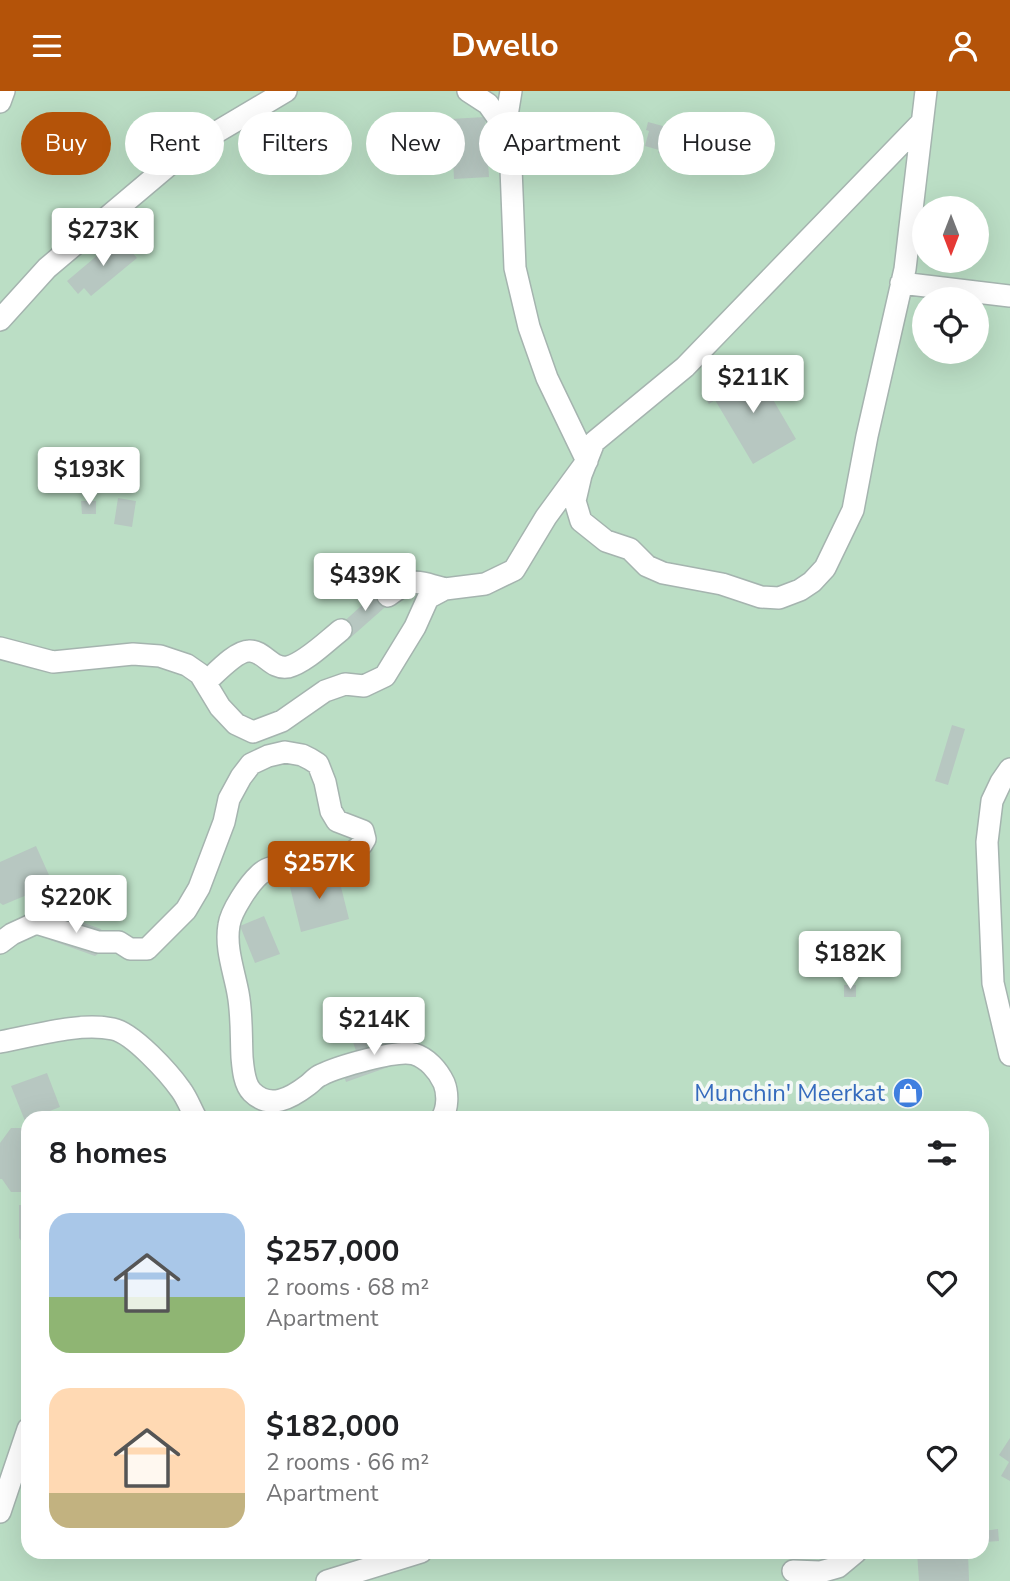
<!DOCTYPE html>
<html lang="en">
<head>
<meta charset="utf-8">
<style>
  body { margin:0; font-family:"Nunito Sans",sans-serif; background:#f6f6f6; color:#202124; height:100vh; display:flex; flex-direction:column; font-size:26px; white-space:nowrap }
  * { box-sizing:border-box; margin:0 }
  p { font-size:23px; color:#757577 }
  .icon { flex:none; width:38px; height:38px; fill:none; stroke:currentColor; stroke-width:2; stroke-linecap:round; stroke-linejoin:round }
  .map { position:relative; flex:1; overflow:hidden }
  .sheet { position:absolute; left:21px; top:1020px; width:968px; height:448px; display:flex; flex-direction:column; background:#fff; border-radius:21px; box-shadow:0 7px 28px #0002 }
  .sheet>* { flex:none }
  .top-card { position:absolute; left:21px; top:21px; width:970px; height:63px; display:flex; gap:14px }
  .needle { width:46px; rotate:180deg }
  .fabs { position:absolute; left:912px; top:105px; display:grid; gap:14px }
  .fabs a { display:grid; place-items:center; width:77px; height:77px; border-radius:50%; background:#fff; box-shadow:0 7px 28px #0002; font-size:35px }
  .price { position:absolute; translate:-50% -60px; padding:0 16px; border-radius:7px; background:#fff; color:#222; font-size:23px; line-height:46px; filter:drop-shadow(0 2px 4px #0008) }
  .price::after { content:''; position:absolute; left:50%; top:42px; width:21px; height:16px; margin-left:-10px; background:inherit; clip-path:polygon(0 0,100% 0,50% 100%) }
  .price.active { background:#b45309; color:#fff }
  ul { padding:0; list-style:none }
  li { display:flex; align-items:center; gap:21px; height:175px; padding:0 28px }
  li span { display:grid; place-items:center; flex:none; width:196px; height:140px; border-radius:21px; color:#555 }
  li>.icon { margin-inline-start:auto }
  span .icon { width:84px; height:84px; fill:#fffc; stroke-width:1 }
  li b { font-size:30px }
  h2 { display:flex; justify-content:space-between; align-items:center; height:84px; padding:0 28px; font-size:30px }
  .tag { padding:0 24px; border-radius:32px; background:#fff; box-shadow:0 7px 28px #0002; font-size:24px; line-height:63px }
  .tag.active { background:#b45309; color:#fff }
  header { display:flex; justify-content:space-between; align-items:center; height:91px; padding:0 28px; background:#b45309; color:#fff; font-size:32px; font-weight:700 }
  .map>svg:first-child { display:block }
  .green { fill:#bbdec5; fill-rule:evenodd }
  .building { fill:#b7c7c1 }
  .lines { fill:none; stroke-linecap:round; stroke-linejoin:round }
  .minor-casing { stroke:#a5b4af; stroke-width:24 }
  .minor { stroke:#fff; stroke-width:21 }
  .labels { text-anchor:middle; stroke-width:7; stroke-linejoin:round; paint-order:stroke }
  .shop-label { font-size:24px; fill:#366cbe; stroke:#f3f9f6; text-anchor:end }
</style>
</head>
<body>
<header><svg class="icon" aria-label="menu" viewBox="0 0 24 24"><path d="M4 6h16M4 12h16M4 18h16"/></svg>Dwello<svg class="icon" aria-label="person" viewBox="0 0 24 24"><circle cx="12" cy="8" r="4"/><path d="M4 21q1-7 8-7t8 7"/></svg></header>
<div class="map">
<svg width="1010" height="1490" viewBox="0 0 1010 1490">
  <rect width="100%" height="100%" fill="#e2ece8"/>
  <path class="green" d="M0,0H1010V1490H0ZM924,117H976V170H924ZM924,208H976V261H924ZM28,1027H982V1461H28Z"/>
  <path class="building" d="M485,26L489,86L454,88L451,28Z
    M648,31L689,42L683,65L669,62L668,65L658,62L659,59L645,55L649,40L646,39Z
    M119,146L137,167L91,205L84,197L78,203L67,190Z
    M754,276L796,348L753,373L715,309L709,313L704,305Z
    M118,407L136,410L132,436L114,433Z
    M81,410H96V423H82Z
    M381,497L392,510L349,548L339,535Z
    M952,634L965,638L948,694L935,690Z
    M36,755L53,793L3,814L0,812V771Z
    M337,780L349,828L301,841L289,792Z
    M59,823L101,838L108,856L95,865L50,849L43,834Z
    M264,825L280,863L255,872L240,835Z
    M844,894H856V906H844Z
    M363,941L368,957L391,950L410,949L411,973L394,974L346,991L338,966L356,960L351,945Z
    M47,982L60,1016L32,1027H28L25,1030L11,995Z
    M11,1037H28V1101H11L2,1088H0V1052Z
    M19,1114H28V1156H26L19,1147Z
    M1010,1347V1390L1001,1385L1009,1371L999,1364Z
    M998,1438L999,1450L985,1451L983,1440Z
    M917,1461H968L969,1490H919Z"/>
  <g class="lines">
    <g class="minor-casing">
      <path id="minor" d="M0,11L4,0
        M922,31L685,276L594,351L581,384L575,410L581,430L606,450L630,458L647,475L663,482L722,493L761,506L779,507L800,499L812,491L825,477L853,419L867,345L905,178L926,0
        M505,37L511,0
        M901,192L1010,205
        M0,229L47,177L188,58L286,0
        M388,505C413,486 416,490 445,498
        M0,557L53,571L133,563L160,565L187,574L200,583L220,616L236,633L253,641L282,630L325,600L345,593L364,595L385,585L415,536L428,507L445,498L485,493L514,479L546,426L587,370L547,287L529,236L515,177L511,77L505,37L488,13L468,0
        M206,591C216,582 236,560 249,560C264,559 271,579 288,576C305,572 327,550 341,539
        M1010,678L1001,691L992,710L987,751L993,892L1010,964
        M0,852L12,843L36,832L98,851H119L130,858H147L186,819L199,797L224,731L229,708L241,686L251,673L268,665L285,661L302,664L310,668L318,673L325,691L331,720L337,730L363,740L365,748C356,767 333,767 314,771C309,772 304,774 299,775C284,778 272,771 259,784C249,793 231,820 229,834C225,857 234,880 238,902C242,923 241,944 242,966C243,977 244,993 252,1001C270,1019 291,1007 308,994C313,990 316,986 321,984C337,976 397,958 414,963C427,967 438,979 444,992C448,1002 448,1017 442,1027
        M0,951C34,945 78,931 113,938C133,942 169,982 181,999C187,1007 191,1018 196,1027
        M0,1421L28,1338
        M793,1480L820,1481L838,1476L856,1461
        M327,1490L421,1461"/>
    </g>
    <use href="#minor" class="minor"/>
  </g>
  <defs>
    <g id="shop-disc" transform="scale(1.575)"><circle r="9.5" fill="#3f7fe0" stroke="#f3f9f6"/><path d="M-5-2.5h2.3a2.7 3.5 0 0 1 5.4 0H5L5.5 6h-11ZM-1.5-2.5h3a1.5 2.3 0 0 0-3 0Z" fill="#fff"/></g>
  </defs>
  <g fill-rule="evenodd">
    <use href="#shop-disc" x="908" y="1002"/>
  </g>
  <g class="labels">
    <g class="shop-label">
      <text x="885" y="1010">Munchin' Meerkat</text>
    </g>
  </g>
</svg>
<div class="fabs">
<a><svg class="needle" viewBox="-14 -14 28 28"><path d="M0-13l5 13h-10z" fill="#e53935"/><path d="M0 13l5-13h-10z" fill="#757577"/></svg></a>
<a><svg class="icon" aria-label="locate" viewBox="0 0 24 24"><circle cx="12" cy="12" r="6"/><path d="M12 2v4M12 18v4M2 12h4M18 12h4"/></svg></a>
</div>
<b class="price" style="left:103px;top:177px">$273K</b>
<b class="price" style="left:753px;top:324px">$211K</b>
<b class="price" style="left:89px;top:416px">$193K</b>
<b class="price" style="left:365px;top:522px">$439K</b>
<b class="price active" style="left:319px;top:810px">$257K</b>
<b class="price" style="left:76px;top:844px">$220K</b>
<b class="price" style="left:850px;top:900px">$182K</b>
<b class="price" style="left:374px;top:966px">$214K</b>
<div class="top-card">
<a class="tag active">Buy</a>
<a class="tag">Rent</a>
<a class="tag">Filters</a>
<a class="tag">New</a>
<a class="tag">Apartment</a>
<a class="tag">House</a>
</div>
<section class="sheet">
<h2>8 homes<svg class="icon" aria-label="filters" viewBox="0 0 24 24"><path d="M4 7h16M4 17h16"/><circle cx="9" cy="7" r="2"/><circle cx="15" cy="17" r="2"/></svg></h2>
<ul>
<li><span style="background:linear-gradient(#a9c7e8 60%,#8fb573 0)"><svg class="icon" aria-label="home" viewBox="0 0 24 24"><path d="M3 11l9-7 9 7M6 9v11h12V9"/></svg></span><div><b>$257,000</b><p>2 rooms · 68 m²</p><p>Apartment</p></div><svg class="icon" aria-label="heart" viewBox="0 0 24 24"><path d="M12 20l-8-8c-3-5 5-10 8-4 3-6 11-1 8 4z"/></svg></li>
<li><span style="background:linear-gradient(#ffd9b3 75%,#c2b280 0)"><svg class="icon" aria-label="home" viewBox="0 0 24 24"><path d="M3 11l9-7 9 7M6 9v11h12V9"/></svg></span><div><b>$182,000</b><p>2 rooms · 66 m²</p><p>Apartment</p></div><svg class="icon" aria-label="heart" viewBox="0 0 24 24"><path d="M12 20l-8-8c-3-5 5-10 8-4 3-6 11-1 8 4z"/></svg></li>
</ul>
</section>
</div>
</body>
</html>
